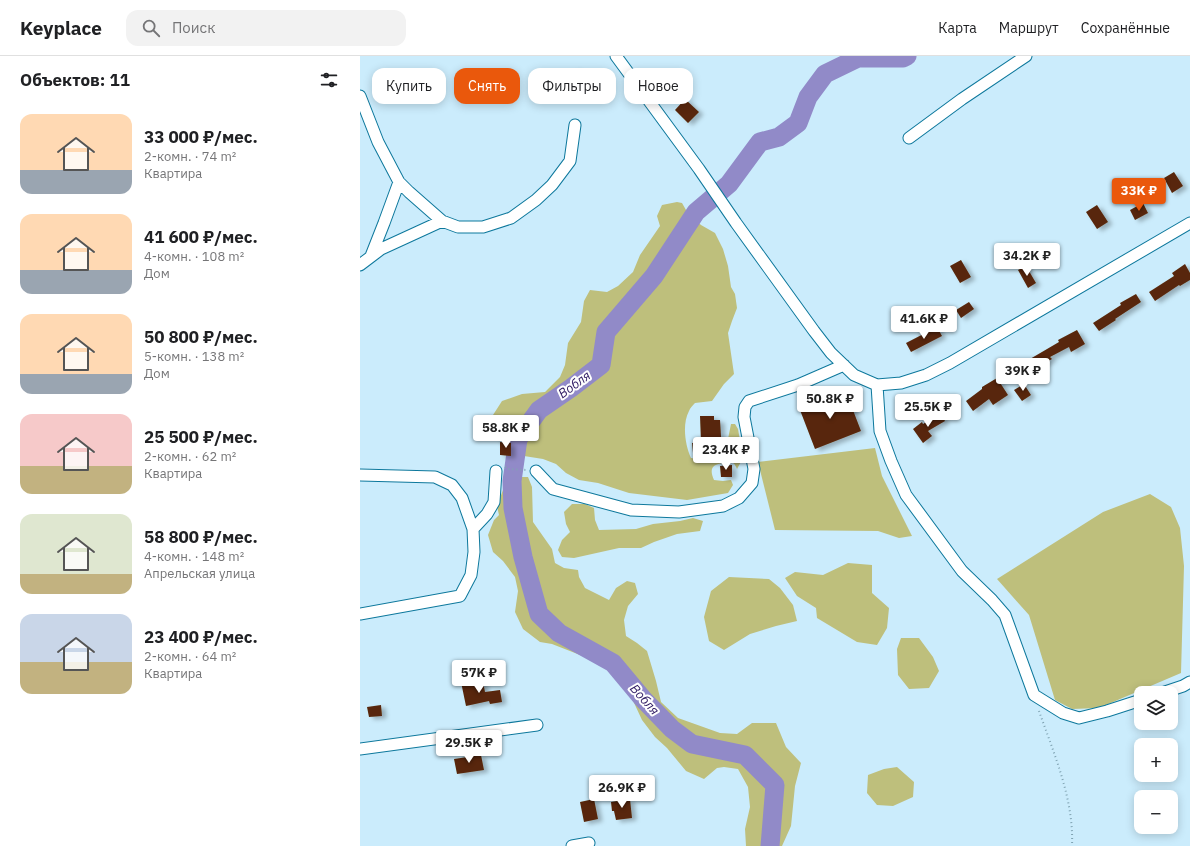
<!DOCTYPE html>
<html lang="ru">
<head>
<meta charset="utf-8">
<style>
  body { margin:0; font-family:"IBM Plex Sans",sans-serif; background:#f2f2f2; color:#202124; height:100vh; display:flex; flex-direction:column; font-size:15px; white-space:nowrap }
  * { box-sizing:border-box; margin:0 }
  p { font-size:13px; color:#757577 }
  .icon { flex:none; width:22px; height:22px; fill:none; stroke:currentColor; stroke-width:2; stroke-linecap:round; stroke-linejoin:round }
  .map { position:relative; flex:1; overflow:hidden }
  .drawer { display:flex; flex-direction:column; background:#fff; width:360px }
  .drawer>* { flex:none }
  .top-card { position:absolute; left:12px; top:12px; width:380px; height:36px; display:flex; gap:8px }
  .tools { position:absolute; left:774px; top:630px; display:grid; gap:8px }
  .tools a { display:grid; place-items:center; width:44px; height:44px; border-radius:8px; background:#fff; box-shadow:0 2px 10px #0003; font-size:20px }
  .price { position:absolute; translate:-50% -34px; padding:0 9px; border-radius:4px; background:#fff; color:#222; font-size:13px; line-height:26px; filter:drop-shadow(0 1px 2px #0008) }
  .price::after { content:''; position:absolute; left:50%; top:24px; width:12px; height:9px; margin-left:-6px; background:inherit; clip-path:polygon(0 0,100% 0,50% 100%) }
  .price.on { background:#ea580c; color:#fff }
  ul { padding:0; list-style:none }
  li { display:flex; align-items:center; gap:12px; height:100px; padding:0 20px }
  li span { display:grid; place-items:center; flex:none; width:112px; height:80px; border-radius:12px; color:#555 }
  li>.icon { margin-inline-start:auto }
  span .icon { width:48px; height:48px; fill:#fffc; stroke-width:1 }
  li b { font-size:17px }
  h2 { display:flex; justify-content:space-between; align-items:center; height:48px; padding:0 20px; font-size:17px }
  .pill { padding:0 14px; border-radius:12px; background:#fff; box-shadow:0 2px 10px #0003; font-size:14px; line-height:36px }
  .pill.on { background:#ea580c; color:#fff }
  header { display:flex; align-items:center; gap:24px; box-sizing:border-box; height:56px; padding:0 20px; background:#fff; border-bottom:1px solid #e0e0e0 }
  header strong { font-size:19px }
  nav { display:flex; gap:22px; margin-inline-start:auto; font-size:14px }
  .search { width:280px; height:36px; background:#f2f2f2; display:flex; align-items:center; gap:10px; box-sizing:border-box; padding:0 14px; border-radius:12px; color:#757577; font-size:15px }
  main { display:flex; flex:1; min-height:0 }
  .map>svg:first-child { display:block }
  .green { fill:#bebf7c }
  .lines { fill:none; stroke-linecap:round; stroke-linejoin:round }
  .river { stroke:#918ac8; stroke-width:19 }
  .building { fill:#582809; filter:url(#shadow) }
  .minor-casing { stroke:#0d789c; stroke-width:13 }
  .path { stroke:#80a4b3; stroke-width:2; stroke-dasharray:1 3; stroke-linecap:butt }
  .minor { stroke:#fff; stroke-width:11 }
  .labels { text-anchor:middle; stroke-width:4; stroke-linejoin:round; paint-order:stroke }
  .water-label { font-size:13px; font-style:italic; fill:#2d1962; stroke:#fff }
</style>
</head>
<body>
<header>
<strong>Keyplace</strong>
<div class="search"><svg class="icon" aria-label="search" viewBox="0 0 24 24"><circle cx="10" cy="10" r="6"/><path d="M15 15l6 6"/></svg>Поиск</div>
<nav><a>Карта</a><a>Маршрут</a><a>Сохранённые</a></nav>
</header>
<main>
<section class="drawer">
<h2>Объектов: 11<svg class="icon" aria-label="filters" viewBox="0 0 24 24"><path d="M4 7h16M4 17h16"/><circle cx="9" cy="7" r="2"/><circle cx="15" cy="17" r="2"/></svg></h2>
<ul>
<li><span style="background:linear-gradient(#ffd9b3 70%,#9aa5b1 0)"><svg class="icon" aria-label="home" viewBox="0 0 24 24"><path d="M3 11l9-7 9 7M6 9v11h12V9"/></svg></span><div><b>33 000 ₽/мес.</b><p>2-комн. · 74 m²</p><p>Квартира</p></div></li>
<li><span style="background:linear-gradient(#ffd9b3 70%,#9aa5b1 0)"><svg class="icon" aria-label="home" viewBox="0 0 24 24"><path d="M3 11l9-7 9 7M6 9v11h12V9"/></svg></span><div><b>41 600 ₽/мес.</b><p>4-комн. · 108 m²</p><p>Дом</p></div></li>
<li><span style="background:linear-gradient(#ffd9b3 75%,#9aa5b1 0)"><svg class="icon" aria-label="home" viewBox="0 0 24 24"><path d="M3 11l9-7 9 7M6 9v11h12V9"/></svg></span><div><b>50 800 ₽/мес.</b><p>5-комн. · 138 m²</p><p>Дом</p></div></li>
<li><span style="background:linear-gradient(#f6c9c9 65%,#c2b280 0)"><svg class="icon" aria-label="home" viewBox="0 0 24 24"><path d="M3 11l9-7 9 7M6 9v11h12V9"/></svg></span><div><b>25 500 ₽/мес.</b><p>2-комн. · 62 m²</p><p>Квартира</p></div></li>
<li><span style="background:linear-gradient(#dfe7d0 75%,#c2b280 0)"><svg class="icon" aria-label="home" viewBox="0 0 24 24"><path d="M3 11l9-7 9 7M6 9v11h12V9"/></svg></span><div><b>58 800 ₽/мес.</b><p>4-комн. · 148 m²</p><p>Апрельская улица</p></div></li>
<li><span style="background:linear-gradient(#c9d6e8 60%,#c2b280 0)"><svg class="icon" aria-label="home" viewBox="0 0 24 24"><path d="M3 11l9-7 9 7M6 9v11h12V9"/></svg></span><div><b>23 400 ₽/мес.</b><p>2-комн. · 64 m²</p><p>Квартира</p></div></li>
</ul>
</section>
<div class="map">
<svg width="830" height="790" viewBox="0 0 830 790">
  <defs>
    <filter id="shadow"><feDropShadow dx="4.5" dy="2.5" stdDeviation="2" flood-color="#0004"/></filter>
  </defs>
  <rect width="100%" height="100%" fill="#cbecfc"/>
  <path class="green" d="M317,146L322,147L326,154L341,169L355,177L363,193L368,210L371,231L375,238L377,252L372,265L368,277L374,318L364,328L352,345L335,347C333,349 330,352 329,355C322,368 325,389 331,402L340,403L362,400L366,393L371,368H375L378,373L383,402L377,413C376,411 375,408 373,407C371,405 367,407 364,407C352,408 349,413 354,424L363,425L371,424L373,429L368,437L327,444L269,437L238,427L219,424L206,417L196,408L183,403L164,400L162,389L153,380L142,379L134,371L133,359L142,345L162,338L185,336L200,321L205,309L208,287L221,266L224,245L230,234L247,236L258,230L273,216L280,199L300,170L297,160L302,149Z
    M515,392L522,420L552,480L539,482L518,475L415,474L398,406Z
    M147,421H168L172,431L173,466L192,493L195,507L204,512L218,514L219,521L225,532L249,544L256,532L267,525L275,527L278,538L268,550L264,564L266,580L277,587L287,595L296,625L301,646L318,662L360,677L377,678L392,667H416L426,691L441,707L435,730L431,770L422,790H386L385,773L390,751L388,731L378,713L364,711L357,712L344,723L326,715L307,692L295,681L282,664L269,636L255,621L238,606L192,588L180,586L163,573L155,556L158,535L155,521L143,505L133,496L128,479L134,464L139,459L137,450L143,434L144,424Z
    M790,438L811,451L820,472L824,510L821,617L739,652L712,653L695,644L669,559L637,523L743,456Z
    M212,448H225L234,452L235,464L239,474L276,473L293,468L320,465L333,462L343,465L340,475L317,478L294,486L281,492H259L214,502L202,501L198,494L202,484L210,476L206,468L204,456Z
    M488,507L512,509V537L529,552L527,572L517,589L497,586L457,562L456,552L437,540L425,522L435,516L463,519Z
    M369,521L409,523L420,532L433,549L437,565L416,570L390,578L364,594L349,585L344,561L351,535Z
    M541,582H559L573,601L579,615L569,632L549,633L538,619L537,593Z
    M537,711L554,726L553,741L533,750L517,749L507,737L508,719L524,713Z"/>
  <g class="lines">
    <path class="river" d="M410,790L415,729L385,699L332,688L312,673L283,643L253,607L199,577L179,558L163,501L153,452L152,425L158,383L179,354L211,332L241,309L246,276L294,220L336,156L369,128L400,86L419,81L438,67L448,41L465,18L498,2H543L547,0"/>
  </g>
  <path class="building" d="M216,12L219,18L226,15L232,29L216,37L206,18Z
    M325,43L339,56L328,67L315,54Z
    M814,116L823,130L812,137L804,122Z
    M783,147L788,157L775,164L770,154Z
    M737,149L748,166L737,173L726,156Z
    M688,192L692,200L677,209L673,201Z
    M601,204L611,221L600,227L590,210Z
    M825,208L830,217V224L820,230L819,229L795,245L789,236L814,220L812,217Z
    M666,210L676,227L668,232L658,214Z
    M776,238L781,246L755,263L756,264L739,275L733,267L761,249L760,247Z
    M609,246L614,253L601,262L596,254Z
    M577,271L582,280L551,296L546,287Z
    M717,274L725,288L711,296L709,291L690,301L692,303L676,312L670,303L699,286L698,284Z
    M637,322L648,339L633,349L629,343L613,355L606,345L622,333V331Z
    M664,328L671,339L662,345L654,334Z
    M486,336L501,375L455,393L440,354Z
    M580,357L585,365L568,375L572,380L563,387L553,373L562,366L563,368Z
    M340,360H354V364H360L362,396L333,397L332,387L341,386Z
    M140,386L151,387V400L140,399Z
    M372,409V421H361L360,410Z
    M112,624L113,628L123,626L125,636L140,634L142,646L130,648L129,645L106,650L101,626Z
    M21,649L22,660L9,661L7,651Z
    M121,699L124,714L97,718L94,703Z
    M234,743L238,763L224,766L220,746Z
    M270,743L272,762L256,764L254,755H252L251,746Z"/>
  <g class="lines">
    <g class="minor-casing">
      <path id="minor" d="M256,0L339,113L376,167L454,275L471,297L494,319L517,329L541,327L566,319L590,307L830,167
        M0,40L18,86L39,126L24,167L11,200
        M549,82L602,43L666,0
        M39,126L49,136L82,165
        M0,209L21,193L82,165L98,171H123L151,162L176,144L192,129L210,105L215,69
        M517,329L520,375L531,405L546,439L602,515L632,544L645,559L674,639L703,657L719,662L747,655L781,644
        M176,415L193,433L271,454L319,456L363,450L379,442L392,427L394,413L384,361L385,351L389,345L438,329L484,309
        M0,419L75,421L92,429L102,442L113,473L114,496L111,519L100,540L0,558
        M113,473L127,458L134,446L136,415
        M802,637L823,630L830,626
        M0,693L177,669
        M212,790L229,787"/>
    </g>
    <path class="path" d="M145,411L148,413L167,414
      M679,655C694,698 714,743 712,790"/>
    <use href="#minor" class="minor"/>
  </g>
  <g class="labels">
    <g class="water-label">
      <text transform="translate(214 328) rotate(-36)" y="5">Вобля</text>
      <text transform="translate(285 643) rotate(48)" y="5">Вобля</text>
    </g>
  </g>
</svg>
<div class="tools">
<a><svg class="icon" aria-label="layers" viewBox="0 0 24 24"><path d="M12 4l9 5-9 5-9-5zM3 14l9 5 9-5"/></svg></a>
<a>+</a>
<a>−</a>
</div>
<b class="price on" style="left:779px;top:156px">33K ₽</b>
<b class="price" style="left:667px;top:221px">34.2K ₽</b>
<b class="price" style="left:564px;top:284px">41.6K ₽</b>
<b class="price" style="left:663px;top:336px">39K ₽</b>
<b class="price" style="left:470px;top:364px">50.8K ₽</b>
<b class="price" style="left:568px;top:372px">25.5K ₽</b>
<b class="price" style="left:146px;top:393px">58.8K ₽</b>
<b class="price" style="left:366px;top:415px">23.4K ₽</b>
<b class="price" style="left:119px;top:638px">57K ₽</b>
<b class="price" style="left:109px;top:708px">29.5K ₽</b>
<b class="price" style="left:262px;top:753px">26.9K ₽</b>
<div class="top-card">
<a class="pill">Купить</a>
<a class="pill on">Снять</a>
<a class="pill">Фильтры</a>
<a class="pill">Новое</a>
</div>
</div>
</main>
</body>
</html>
